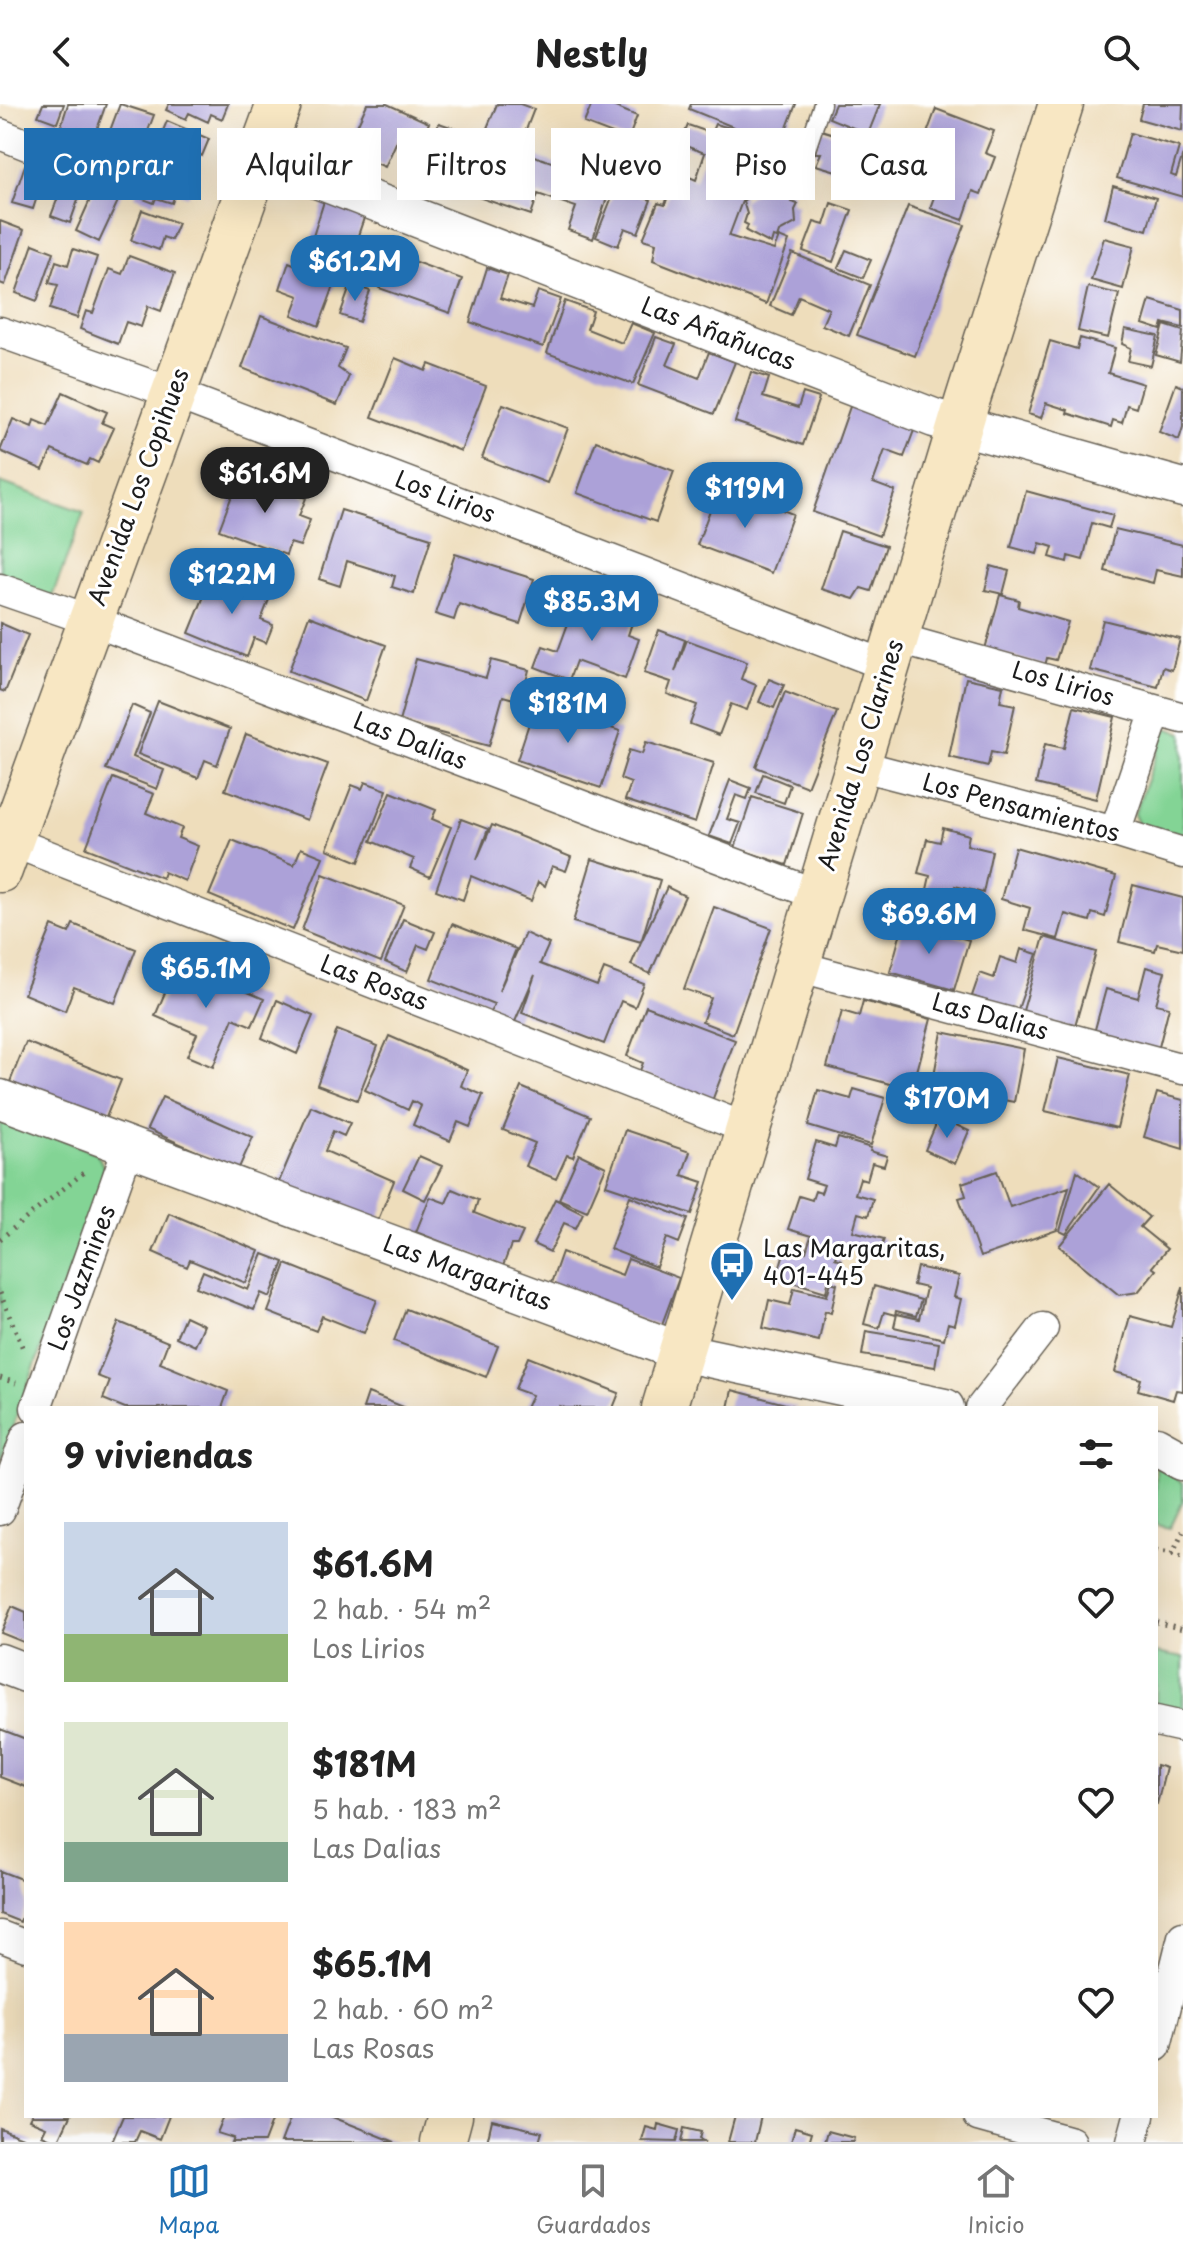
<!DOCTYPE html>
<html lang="es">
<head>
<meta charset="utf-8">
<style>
  body { margin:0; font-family:"Playpen Sans",sans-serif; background:#f6f6f6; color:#222; height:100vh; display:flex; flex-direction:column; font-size:30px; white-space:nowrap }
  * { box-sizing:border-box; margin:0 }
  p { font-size:26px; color:#767676 }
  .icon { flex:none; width:44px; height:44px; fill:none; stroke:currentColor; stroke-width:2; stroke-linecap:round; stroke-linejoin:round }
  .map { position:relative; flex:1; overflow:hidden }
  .panel { position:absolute; left:24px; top:1302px; width:1134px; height:712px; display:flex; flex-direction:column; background:#fff; border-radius:0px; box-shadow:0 8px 32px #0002 }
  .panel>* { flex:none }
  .top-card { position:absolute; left:24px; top:24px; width:1136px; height:72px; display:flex; gap:16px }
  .price { position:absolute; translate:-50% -68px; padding:0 18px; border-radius:28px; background:#1f6fb2; color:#fff; font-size:26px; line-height:52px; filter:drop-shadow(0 2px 4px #0008) }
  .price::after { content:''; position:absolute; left:50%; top:48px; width:24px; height:18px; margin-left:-12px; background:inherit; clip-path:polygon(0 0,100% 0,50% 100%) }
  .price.active { background:#222; color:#fff }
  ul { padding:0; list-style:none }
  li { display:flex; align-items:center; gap:24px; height:200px; padding:0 40px }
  li span { display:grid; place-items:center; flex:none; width:224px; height:160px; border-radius:0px; color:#555 }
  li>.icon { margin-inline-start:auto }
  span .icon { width:96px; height:96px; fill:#fffc; stroke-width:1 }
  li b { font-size:34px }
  h2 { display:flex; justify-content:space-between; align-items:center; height:96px; padding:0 40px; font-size:34px }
  .pill { padding:0 28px; border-radius:0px; background:#fff; box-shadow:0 8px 32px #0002; font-size:28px; line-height:72px }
  .pill.active { background:#1f6fb2; color:#fff }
  header { display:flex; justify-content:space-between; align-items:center; height:104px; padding:0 40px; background:#fff; font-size:36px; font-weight:700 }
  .dock { display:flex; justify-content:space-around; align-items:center; height:112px; border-top:2px solid #e0e0e0; background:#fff; font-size:22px; color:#767676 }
  .dock a { display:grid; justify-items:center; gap:4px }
  .dock .active { color:#1f6fb2 }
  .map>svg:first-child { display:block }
  .green { fill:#83d495; stroke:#507858; stroke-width:2 }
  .building { fill:#aca1d8 }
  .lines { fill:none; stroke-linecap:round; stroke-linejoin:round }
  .service-casing { stroke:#666054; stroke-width:19 }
  .minor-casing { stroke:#666054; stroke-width:33 }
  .tertiary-casing { stroke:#666054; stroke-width:41 }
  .secondary-casing { stroke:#666054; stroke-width:47 }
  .path { stroke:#666054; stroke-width:5; stroke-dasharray:2 6; stroke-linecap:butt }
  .service { stroke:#fff; stroke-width:16 }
  .minor { stroke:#fff; stroke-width:30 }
  .tertiary { stroke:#fff; stroke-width:38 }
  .secondary { stroke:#f8e7c3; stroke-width:44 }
  .labels { text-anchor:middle; stroke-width:6; stroke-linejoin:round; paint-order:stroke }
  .street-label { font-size:24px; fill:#1c1c1c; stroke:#fff }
  .poi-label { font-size:24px; fill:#1c1c1c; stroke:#fff; text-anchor:start }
</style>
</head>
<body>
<header><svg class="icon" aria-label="back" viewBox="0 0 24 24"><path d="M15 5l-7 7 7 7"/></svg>Nestly<svg class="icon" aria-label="search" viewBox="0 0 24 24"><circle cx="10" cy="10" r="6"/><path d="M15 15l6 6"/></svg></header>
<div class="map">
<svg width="1183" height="2038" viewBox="0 0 1183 2038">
  <rect width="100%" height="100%" fill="#fff"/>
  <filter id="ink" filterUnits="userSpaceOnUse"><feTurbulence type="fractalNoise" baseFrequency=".0125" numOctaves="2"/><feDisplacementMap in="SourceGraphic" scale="16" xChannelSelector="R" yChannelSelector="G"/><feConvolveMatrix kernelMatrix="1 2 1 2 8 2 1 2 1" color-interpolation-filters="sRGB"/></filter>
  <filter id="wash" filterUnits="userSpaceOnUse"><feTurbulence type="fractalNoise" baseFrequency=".006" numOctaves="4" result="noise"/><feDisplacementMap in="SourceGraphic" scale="32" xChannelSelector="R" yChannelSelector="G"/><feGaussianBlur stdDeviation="1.8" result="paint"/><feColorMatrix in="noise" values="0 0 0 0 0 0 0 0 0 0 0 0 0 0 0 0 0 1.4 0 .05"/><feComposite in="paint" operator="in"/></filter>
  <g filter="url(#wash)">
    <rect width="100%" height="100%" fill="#edb"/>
    <path class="green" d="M0,378L84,408L52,493L0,474Z
      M1166,624L1183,629V737L1141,725L1134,711Z
      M0,1010L97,1049L104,1064L102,1077L0,1358Z
      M1156,1361L1183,1379V1396L1170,1424L1156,1421Z
      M1156,1549L1183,1554V1610L1156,1603Z"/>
    <g id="blocks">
      <path class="building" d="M43,0H64L57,19L38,12Z
        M68,0H106L94,34L61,22Z
        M120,0L154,11L134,64L109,54L116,35L108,32Z
        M169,0H228L222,15L211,10L208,18L189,9L186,15L166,6Z
        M367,0H387L429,19L420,39L400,30L385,63L346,46Z
        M497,0H520L534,5L524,31L514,27L510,38L485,29Z
        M592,0H608L637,12L628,36L584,19Z
        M691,0H796L780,42L689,5Z
        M835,0H880L868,30L829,14Z
        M1143,0H1183L1182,27L1139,15Z
        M936,5L994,27L985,49L995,53L981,90L973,87L963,116L930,104L953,42L926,32Z
        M167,17L209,35L202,52L191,47L187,57L169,49L165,59L152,53Z
        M439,19L612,79L593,135L568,126L576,103L538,90L531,111L472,91L480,68L446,56L441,68L424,62Z
        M715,20L745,28L722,86L744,92L729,132L774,146L779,133L789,137L766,200L653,156L656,139L643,135L658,99L665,101L676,67L696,76L705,49L680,40L688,21L711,29Z
        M821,26L860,38L858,51L882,59L877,79L816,61L821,49H815Z
        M1130,29L1179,43L1171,71L1176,73L1183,50V93L1117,74Z
        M25,61L45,68L33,105L12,99Z
        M146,63L160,68L162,64L193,75L187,92L176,87L172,99L156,94L154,99L135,92Z
        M102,69L126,80L99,138L76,127Z
        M65,75L83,82L70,119L51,112Z
        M762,76L793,89L791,98L798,100L795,106L796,119L779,128L777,134L773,133L771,140L746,127L748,121L744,119L747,110L743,97L756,87Z
        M1113,82L1156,94L1147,126L1105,114Z
        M616,83L651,96L638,129L625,124L618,142L596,133Z
        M325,94L366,108L349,158L309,145Z
        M831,99L852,106L833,158L803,147L814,118L824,121Z
        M908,102L965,121L915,252L857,231Z
        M142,106L178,119L171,136L163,133L159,146L131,136Z
        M0,117L24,126L5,181L0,179Z
        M1104,134L1134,142L1123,185L1091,176Z
        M33,140L54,148L37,197L16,189Z
        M73,145L97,153L77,214L50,205L58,181L49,179L56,157L68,161Z
        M846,146L871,156L863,174L838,164Z
        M391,149L462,175L450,209L379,184Z
        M792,149L870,181L849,232L822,221L829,205L799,192L791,211L770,202Z
        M308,151L341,163L319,222L292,211L299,192L280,185L289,158L303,164Z
        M129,152L175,169L161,207L148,202L141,223L126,218L118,240L80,225L86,207L93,209L109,165L122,170Z
        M487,164L508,171L500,194L532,204L538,187L561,195L543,243L470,218Z
        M351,180L370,187L359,218L340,211Z
        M1088,183L1119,190L1108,234L1078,227Z
        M1150,196L1183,206V224L1163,219L1161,226L1143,220Z
        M565,197L593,207L587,225L622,239L631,219L655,229L633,280L547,249Z
        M261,212L346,244L338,264L349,272L337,301L242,264Z
        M1164,221L1183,227L1180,258L1156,251Z
        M1125,225L1158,232L1151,262L1128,257L1131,244L1122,240Z
        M656,233L676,240L667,261L699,274L709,248L735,258L714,310L638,281Z
        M1080,234L1115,244L1108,269L1143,280L1136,304L1127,301L1122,319L1113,316L1111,323L1067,309L1068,306L1046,299L1041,314L1028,310L1050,237L1077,245Z
        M395,254L426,267L429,260L486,282L461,347L372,313Z
        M751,268L769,274L763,293L798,304L803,289L819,294L803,341L735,318Z
        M1176,280L1183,283V323L1179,336L1159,328Z
        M63,288L107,308L102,319L114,324L98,359L90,355L87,361L52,346L43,366L0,347L13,315L32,323L34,316L48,322Z
        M852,297L916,321L904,353L885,346L873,379L895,387L879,432L813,408Z
        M503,300L568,324L547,379L482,354Z
        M596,337L674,367L656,418L577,389Z
        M240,370L306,394L299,412L310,416L300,442L290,439L286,451L219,426Z
        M719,382L793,410L771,469L697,441Z
        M1026,387L1113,411L1109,424L1092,419L1083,456L1068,452L1067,458L1050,453L1053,443L1040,439L1037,450L1011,443Z
        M341,406L431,434L414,490L392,483L395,472L347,457L340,482L319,475Z
        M1115,425L1183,441V472L1156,466L1153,479L1105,467Z
        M840,427L886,442L871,487L861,484L854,495L821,485Z
        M455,450L534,475L520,520L459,500L454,516L435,510Z
        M991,462L1009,467L1003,490L985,486Z
        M213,470L270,493L261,516L273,521L266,539L254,534L247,553L189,529Z
        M1000,491L1019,496L1018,503L1068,518L1056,556L1047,554L1045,562L985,545Z
        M577,495L633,516L628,531L639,535L625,575L576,557L569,576L535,563L543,542L558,547Z
        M309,512L386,541L366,597L289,567Z
        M1103,516L1180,535L1172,566L1163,563L1158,583L1090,566Z
        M0,519L28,531L5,588L0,586Z
        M659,526L685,536L675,568L687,536L747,558L741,575L756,581L747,606L731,600L719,631L690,620L697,601L667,590L671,578L644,569Z
        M416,555L486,574L491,556L529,566L521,597L503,592L489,642L399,618Z
        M966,574L1003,582L1000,598L1015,601L1004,651L991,648L988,662L949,653Z
        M769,575L784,581L774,604L759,598Z
        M785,588L837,608L807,683L756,663Z
        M158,597L230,625L217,661L205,656L198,674L138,650Z
        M536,598L620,627L601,684L517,656Z
        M132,601L150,609L133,653L164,666L157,685L106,665Z
        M1074,603L1115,613L1096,695L1036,680L1045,640L1064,644Z
        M246,630L328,660L307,716L225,686Z
        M646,638L714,659L695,719L625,696L631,679L620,675L629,646L642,650Z
        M763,670L790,681L784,699L756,689Z
        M113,674L154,690L146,709L182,724L178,734L198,742L185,777L164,768L162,774L86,744Z
        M730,676L751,684L747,695L736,691L727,715L740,719L732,740L709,732Z
        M365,678L387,686L359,758L327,745L352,681L362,685Z
        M391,688L436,706L432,715L451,723L430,773L410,764L414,755L371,737Z
        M752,693L803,709L787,761L735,744Z
        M461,715L488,725L477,755L492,721L571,753L566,767L552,762L545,782L538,778L531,797L471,772L463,796L436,786Z
        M943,724L969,731L967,741L992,747L983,789L955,782L951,796L926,790L930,772L918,769L927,735L940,738Z
        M232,736L294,761L301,744L323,753L293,826L209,791Z
        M1015,743L1116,772L1105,813L1092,809L1090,817L1065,810L1058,835L1024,826L1030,804L1001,795Z
        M592,755L660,776L641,838L667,783L685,792L650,870L631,861L641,838L573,818Z
        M323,770L404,801L381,858L302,826Z
        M1133,781L1183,794V846L1157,840L1155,847L1119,838Z
        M714,803L771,824L733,930L702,918L711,894L684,885Z
        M403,815L435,828L428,845L418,841L407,868L385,858Z
        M904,817L969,836L954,886L890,868Z
        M73,820L136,845L115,899L74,883L65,907L24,890L52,822L69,829Z
        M452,820L516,845L499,887L525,829L549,840L540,860L597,882L604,865L644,880L635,903L621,897L604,940L522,909L535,871L514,920L490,909L494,900L431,875Z
        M1044,833L1096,848L1074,925L1022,910Z
        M1021,845L1037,850L1017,908L972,892L980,869L994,874L1000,853L1017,859Z
        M178,858L264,895L252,922L233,914L213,963L187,952L197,930L155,912Z
        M1146,863L1165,868L1156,900L1169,903L1158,947L1094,929L1106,885L1138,894Z
        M277,896L313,912L297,950L262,934Z
        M863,897L931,915L912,986L827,963L842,907L859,912Z
        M646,902L735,936L712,997L639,969L643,959L627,952Z
        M337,926L378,942L357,996L317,981Z
        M942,928L1024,945L1014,998L932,982Z
        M389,932L467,966L461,982L483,991L470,1023L458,1018L450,1037L413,1021L421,1002L412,997L408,1006L365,986Z
        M26,938L121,976L105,1016L10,978Z
        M1058,954L1130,971L1117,1024L1045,1007Z
        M521,983L590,1012L573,1053L567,1051L556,1075L525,1062L535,1039L503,1026Z
        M854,985L885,994L871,1041L808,1022L818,986L851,995Z
        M1157,989L1183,996V1045L1144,1033Z
        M162,993L253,1033L238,1066L147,1025Z
        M311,1002L350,1019L344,1032L333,1027L325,1047L394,1077L376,1121L278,1080Z
        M939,1013L969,1027L955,1060L925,1046Z
        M625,1026L690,1048L682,1071L703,1078L692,1110L606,1081Z
        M838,1034L871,1044L870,1047L887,1052L884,1062L872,1059L867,1076L860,1074L855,1090L873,1095L868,1112L858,1109L853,1127L884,1135L880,1148L840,1137L835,1154L841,1156L837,1173L830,1171L826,1188L777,1173L787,1138L800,1142L799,1146L806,1148L811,1132L788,1125L799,1092L812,1096L815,1087L821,1089L824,1081L805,1075L816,1038L835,1044Z
        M579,1050L606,1063L587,1107L559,1095Z
        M419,1052L442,1062L425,1096L403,1085Z
        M997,1067L1010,1103L1069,1083L1057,1126L980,1153L959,1094L966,1092L962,1079Z
        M1077,1067L1099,1083L1066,1130L1060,1127Z
        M1109,1080L1149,1113L1140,1123L1167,1145L1152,1163L1156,1166L1138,1188L1119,1191L1059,1142Z
        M452,1085L478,1096L474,1109L523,1128L517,1141H511L503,1162L416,1128L430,1093L446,1099Z
        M630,1092L688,1115L679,1139L667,1134L656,1163L610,1145Z
        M555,1095L583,1109L576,1124L564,1119L550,1148L533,1140Z
        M169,1109L259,1147L246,1179L190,1156L187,1163L153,1148Z
        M562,1148L622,1171L628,1155L679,1174L661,1223L550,1182Z
        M263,1150L284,1158L270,1193L261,1189L254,1206L196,1183L203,1167L248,1186Z
        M286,1160L377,1196L364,1229L322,1212L316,1227L268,1208Z
        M917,1163L959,1172L954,1193L961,1195L955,1221L948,1219L944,1235L894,1223L897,1210L919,1215L926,1184L913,1181Z
        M831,1178L837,1180L831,1209L825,1207L819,1237L763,1224L769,1196L790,1201L794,1184L827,1192Z
        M874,1182L921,1196L916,1212L896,1207L895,1211L884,1208L879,1224L864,1220Z
        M1183,1183V1287L1176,1286L1173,1296L1138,1286L1141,1275L1115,1268L1130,1212L1171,1223Z
        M406,1205L498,1242L486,1273L394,1237Z
        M185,1212L204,1221L195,1242L176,1233Z
        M119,1218L168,1238L160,1259L228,1287L222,1304H125L103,1295L110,1277L97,1272Z
        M866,1227L939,1239L935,1263L862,1251Z
        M528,1253L619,1289L613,1304H565L560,1302L559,1304H526L532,1291L515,1285Z
        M732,1286L797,1303V1304H728Z
        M368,1289L406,1304H363Z
        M12,1502L26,1508V1539L1,1529Z
        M0,1625L26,1635V1683L0,1673Z
        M1156,1661L1166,1664L1157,1700H1156Z
        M0,1767L26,1777V1801L20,1818L0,1810Z
        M31,2012H70L58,2038L42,2031L46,2023L29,2016Z
        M123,2012H169L160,2035L140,2027L135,2038H112Z
        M224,2012H274L264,2038H231L233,2034L217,2029Z
        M291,2012H330L395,2038H281Z
        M735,2012H761L755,2038H728Z
        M492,2016L542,2028L539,2038H487Z
        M658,2020L679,2026L676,2038L642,2037L646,2023L657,2026Z
        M795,2023L812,2028L809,2038H791Z
        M0,2024L35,2038H0Z
        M684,2024L701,2028L699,2035L705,2038H681Z
        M828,2027L854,2034L853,2038H825Z"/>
    </g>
  </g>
  <g filter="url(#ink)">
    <use href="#blocks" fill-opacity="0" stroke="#666054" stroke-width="2"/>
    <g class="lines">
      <g class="service-casing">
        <path id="service" d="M807,45L822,0"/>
      </g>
      <g class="minor-casing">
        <path id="minor" d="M0,30L72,59
          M0,228L173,289L888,562
          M0,485L90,516L818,791
          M896,534L1183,614
          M858,661L1115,728L1183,749
          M1115,728L1156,607
          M0,733L748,1025
          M797,862L1183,965
          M36,1304L128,1044
          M981,1304L1043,1224
          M0,1406L26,1333
          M1156,1617L1183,1623
          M0,1832L26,1842
          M1156,1942L1183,1833
          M978,2012L1071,2038
          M1132,2038L1139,2012"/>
      </g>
      <g class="tertiary-casing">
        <path id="tertiary" d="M260,53L934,314L1183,384
          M0,995L681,1248L945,1304
          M1156,1342L1183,1357
          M0,1559L26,1569"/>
      </g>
      <g class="secondary-casing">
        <path id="secondary" d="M0,766L279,0
          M664,1304L967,298L1061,0
          M443,2038L450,2012"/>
      </g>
      <path class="path" d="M0,1135L87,1066
        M0,1189L24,1247
        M0,1274L16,1279
        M1156,1446L1183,1452
        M1172,1450L1183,1427
        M1156,1518L1183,1525"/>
      <use href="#service" class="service"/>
      <use href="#minor" class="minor"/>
      <use href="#tertiary" class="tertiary"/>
      <use href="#secondary" class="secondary"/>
    </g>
  </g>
  <defs>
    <g id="bus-pin" transform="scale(2.3)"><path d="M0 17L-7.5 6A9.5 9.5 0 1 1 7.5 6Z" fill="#1f6fb2" stroke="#fff"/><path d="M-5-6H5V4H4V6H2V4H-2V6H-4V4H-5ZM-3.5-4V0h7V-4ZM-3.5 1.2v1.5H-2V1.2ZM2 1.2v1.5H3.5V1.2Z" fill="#fff"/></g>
  </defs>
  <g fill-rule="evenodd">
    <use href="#bus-pin" x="732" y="1159"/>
  </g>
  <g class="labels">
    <g class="street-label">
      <text transform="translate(718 230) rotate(21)" y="8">Las Añañucas</text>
      <text transform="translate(139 383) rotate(-70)" y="8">Avenida Los Copihues</text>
      <text transform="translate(445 393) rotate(21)" y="8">Los Lirios</text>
      <text transform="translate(1063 580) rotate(16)" y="8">Los Lirios</text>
      <text transform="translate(410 637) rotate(21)" y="8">Las Dalias</text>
      <text transform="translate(861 651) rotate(-73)" y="8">Avenida Los Clarines</text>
      <text transform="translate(1021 704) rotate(15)" y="8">Los Pensamientos</text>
      <text transform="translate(374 879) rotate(21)" y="8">Las Rosas</text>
      <text transform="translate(990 913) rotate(15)" y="8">Las Dalias</text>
      <text transform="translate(467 1169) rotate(20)" y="8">Las Margaritas</text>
      <text transform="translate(82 1174) rotate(-70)" y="8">Los Jazmines</text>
    </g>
    <g class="poi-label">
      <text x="763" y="1153">Las Margaritas,<tspan x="763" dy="28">401-445</tspan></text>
    </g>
  </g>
</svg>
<b class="price" style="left:355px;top:199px">$61.2M</b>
<b class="price active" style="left:265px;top:411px">$61.6M</b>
<b class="price" style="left:745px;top:426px">$119M</b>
<b class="price" style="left:232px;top:512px">$122M</b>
<b class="price" style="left:592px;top:539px">$85.3M</b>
<b class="price" style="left:568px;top:641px">$181M</b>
<b class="price" style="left:929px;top:852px">$69.6M</b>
<b class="price" style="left:206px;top:906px">$65.1M</b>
<b class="price" style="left:947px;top:1036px">$170M</b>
<div class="top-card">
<a class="pill active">Comprar</a>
<a class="pill">Alquilar</a>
<a class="pill">Filtros</a>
<a class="pill">Nuevo</a>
<a class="pill">Piso</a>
<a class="pill">Casa</a>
</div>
<section class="panel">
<h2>9 viviendas<svg class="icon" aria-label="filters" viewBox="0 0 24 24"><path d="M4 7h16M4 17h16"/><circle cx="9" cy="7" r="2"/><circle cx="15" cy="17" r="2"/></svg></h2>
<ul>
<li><span style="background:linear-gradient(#c9d6e8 70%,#8fb573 0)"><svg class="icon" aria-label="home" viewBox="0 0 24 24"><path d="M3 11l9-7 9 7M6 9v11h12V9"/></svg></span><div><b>$61.6M</b><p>2 hab. · 54 m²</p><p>Los Lirios</p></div><svg class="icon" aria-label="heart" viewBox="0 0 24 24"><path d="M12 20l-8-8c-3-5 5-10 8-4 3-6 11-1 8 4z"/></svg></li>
<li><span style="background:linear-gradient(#dfe7d0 75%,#7fa58c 0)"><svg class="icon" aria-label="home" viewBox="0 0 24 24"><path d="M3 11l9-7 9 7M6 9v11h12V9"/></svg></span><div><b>$181M</b><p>5 hab. · 183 m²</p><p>Las Dalias</p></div><svg class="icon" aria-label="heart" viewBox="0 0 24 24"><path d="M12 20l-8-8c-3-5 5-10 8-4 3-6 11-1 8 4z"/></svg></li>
<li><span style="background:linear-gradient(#ffd9b3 70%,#9aa5b1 0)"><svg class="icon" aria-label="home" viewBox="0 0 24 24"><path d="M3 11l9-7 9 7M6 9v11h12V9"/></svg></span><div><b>$65.1M</b><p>2 hab. · 60 m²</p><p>Las Rosas</p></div><svg class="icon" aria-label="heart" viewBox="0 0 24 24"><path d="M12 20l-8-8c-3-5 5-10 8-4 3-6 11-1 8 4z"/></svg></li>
</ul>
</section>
</div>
<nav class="dock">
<a class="active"><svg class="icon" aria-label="map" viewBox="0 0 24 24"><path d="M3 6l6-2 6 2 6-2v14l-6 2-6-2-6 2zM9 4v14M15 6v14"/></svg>Mapa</a>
<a><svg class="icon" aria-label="saved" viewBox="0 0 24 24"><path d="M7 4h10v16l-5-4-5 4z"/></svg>Guardados</a>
<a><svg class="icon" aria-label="home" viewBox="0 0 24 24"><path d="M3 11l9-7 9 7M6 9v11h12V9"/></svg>Inicio</a>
</nav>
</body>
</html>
